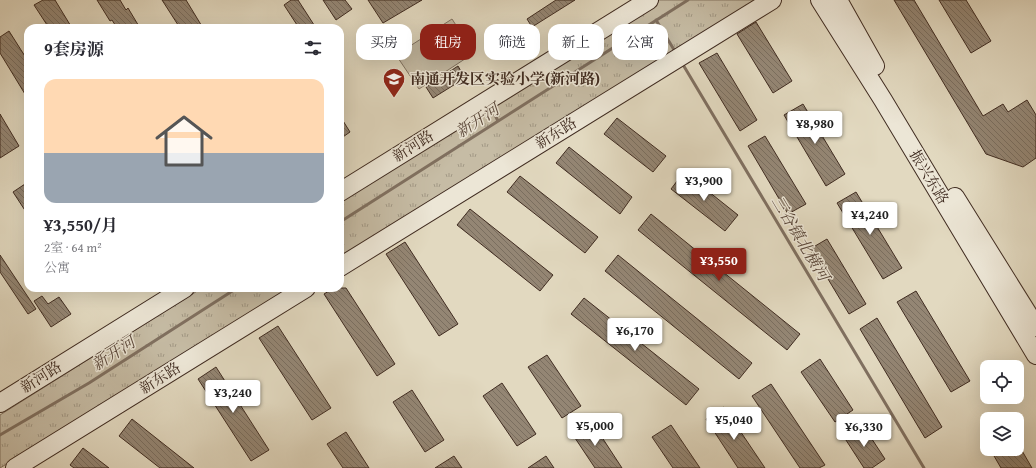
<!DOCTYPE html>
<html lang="zh">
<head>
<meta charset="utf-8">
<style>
  body { margin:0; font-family:"Gentium Book Plus","Noto Serif SC",serif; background:#f2f2f3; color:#2b2b33; height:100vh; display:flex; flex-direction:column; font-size:15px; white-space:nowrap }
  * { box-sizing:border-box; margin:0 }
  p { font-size:13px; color:#7c7c81 }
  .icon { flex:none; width:22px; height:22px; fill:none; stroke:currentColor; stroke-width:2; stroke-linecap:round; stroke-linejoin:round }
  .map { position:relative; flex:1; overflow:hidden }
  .drawer { position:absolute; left:24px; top:24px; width:320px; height:268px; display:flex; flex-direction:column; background:#fff; border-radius:12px; box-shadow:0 4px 16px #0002 }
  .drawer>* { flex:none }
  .top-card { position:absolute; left:356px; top:24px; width:380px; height:36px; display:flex; gap:8px }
  .fabs { position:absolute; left:980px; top:360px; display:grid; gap:8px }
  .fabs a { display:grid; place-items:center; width:44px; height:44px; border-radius:8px; background:#fff; box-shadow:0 4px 16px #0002; font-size:20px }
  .price { position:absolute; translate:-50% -34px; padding:0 9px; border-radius:4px; background:#fff; color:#222; font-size:13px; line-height:26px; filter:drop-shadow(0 1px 2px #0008) }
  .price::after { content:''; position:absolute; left:50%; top:24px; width:12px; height:9px; margin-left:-6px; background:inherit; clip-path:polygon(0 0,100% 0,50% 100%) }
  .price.on { background:#8f2418; color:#fff }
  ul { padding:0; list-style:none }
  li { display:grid; align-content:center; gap:8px; height:212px; padding:0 20px }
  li+li { border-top:1px solid #e1e1e2 }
  li span { display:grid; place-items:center; height:124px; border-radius:12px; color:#555 }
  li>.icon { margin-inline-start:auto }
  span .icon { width:72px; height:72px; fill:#fffc; stroke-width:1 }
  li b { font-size:17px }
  h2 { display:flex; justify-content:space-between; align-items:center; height:48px; padding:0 20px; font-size:17px }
  .chip { padding:0 14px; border-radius:12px; background:#fff; box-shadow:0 4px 16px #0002; font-size:14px; line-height:36px }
  .chip.on { background:#8f2418; color:#fff }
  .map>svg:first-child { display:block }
  .grass { fill:url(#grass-tufts); stroke:#837463 }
  .green { fill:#c6bca5; stroke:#837463 }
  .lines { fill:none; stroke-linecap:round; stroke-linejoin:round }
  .stream { stroke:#807060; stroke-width:3 }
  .building { fill:url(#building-back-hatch); stroke:#402c21 }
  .secondary-casing { stroke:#402c21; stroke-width:20 }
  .secondary { stroke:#ece6d6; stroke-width:18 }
  .labels { text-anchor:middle; stroke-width:3; stroke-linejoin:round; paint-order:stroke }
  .poi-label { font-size:15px; font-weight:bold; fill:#402c21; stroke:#ece6d6; text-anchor:start }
  .street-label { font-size:15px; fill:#402c21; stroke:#ece6d6 }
  .water-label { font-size:16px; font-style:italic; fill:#5b483b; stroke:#ece6d6 }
</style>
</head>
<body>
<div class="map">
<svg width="1036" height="468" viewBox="0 0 1036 468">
  <defs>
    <pattern id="grass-tufts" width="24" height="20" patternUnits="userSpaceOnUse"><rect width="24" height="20" fill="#c6bca5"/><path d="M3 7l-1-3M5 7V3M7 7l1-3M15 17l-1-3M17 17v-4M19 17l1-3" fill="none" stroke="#a29986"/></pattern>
    <pattern id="building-back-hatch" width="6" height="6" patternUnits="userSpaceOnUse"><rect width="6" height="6" fill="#948674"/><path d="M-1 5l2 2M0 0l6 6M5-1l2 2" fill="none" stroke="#7a6e5f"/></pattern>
  </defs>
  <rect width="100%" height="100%" fill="#e2d9c0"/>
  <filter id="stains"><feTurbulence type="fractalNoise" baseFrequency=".005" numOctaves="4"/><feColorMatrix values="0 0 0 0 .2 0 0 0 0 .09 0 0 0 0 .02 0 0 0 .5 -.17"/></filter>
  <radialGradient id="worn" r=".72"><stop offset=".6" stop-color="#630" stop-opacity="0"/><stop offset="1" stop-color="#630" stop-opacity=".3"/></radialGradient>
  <path class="grass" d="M658,0H760L340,259V201Z
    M202,288H293L0,468V415Z"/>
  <path class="green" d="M452,19L474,53L419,89L396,55Z"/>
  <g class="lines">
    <path class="stream" d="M656,20L676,53
      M682,63L924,468
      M495,115L498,121
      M340,222L688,0
      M0,435L89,383L237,288"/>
  </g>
  <path class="building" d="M43,0H55L72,28H49L34,5Z
    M97,0H120L126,10L128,8L140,28H117L112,20L110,21Z
    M162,0H186L203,28H180Z
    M291,0H298L316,28H299L284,5Z
    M323,0H345L352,9L336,20Z
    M368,0H422L383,23Z
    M556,0H575L532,27L527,19Z
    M894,0H914L983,116L1003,104L1008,112L1027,100L1036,115V158L1023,167L986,154Z
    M939,0H966L991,41L971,53Z
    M756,22L792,81L773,93L737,34Z
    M9,31L28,61V99L0,53V37Z
    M717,53L757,120L740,131L699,63Z
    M458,66L465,78L433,98L426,87Z
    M803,104L845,174L826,186L784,115Z
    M0,114L19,146L0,158Z
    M340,116L350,132L340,139Z
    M617,118L666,156L653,172L604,134Z
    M765,136L806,204L788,214L748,146Z
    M569,147L632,197L620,214L556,163Z
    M684,172L738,215L725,231L671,189Z
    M520,176L598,237L585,253L507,192Z
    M25,184L28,190V215L13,192Z
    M856,192L902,268L883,279L837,203Z
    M470,209L553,275L540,291L457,225Z
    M651,214L800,334L787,350L638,230Z
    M827,239L866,304L849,314L810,249Z
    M405,242L458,324L439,336L386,254Z
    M0,255L36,309L28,314L0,272Z
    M618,255L752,363L739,379L605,271Z
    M334,288H346L395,364L377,376L324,294Z
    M916,291L970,381L951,392L897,302Z
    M42,296L48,304L59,297L71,314L51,327L34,301Z
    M584,298L699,389L686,405L571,314Z
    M877,318L942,427L925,438L860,329Z
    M278,326L331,408L312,420L259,338Z
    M547,355L581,406L562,418L528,367Z
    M820,359L853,410L835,422L801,372Z
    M216,367L269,450L251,461L198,379Z
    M502,383L536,434L517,446L483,396Z
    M771,384L825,465L819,468H800L752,396Z
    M412,390L444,440L425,452L393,402Z
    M724,407L765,468H738L706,419Z
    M132,419L194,468H160L119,436Z
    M590,419L622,468H595L571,432Z
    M862,424L885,459L872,468H864L844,437Z
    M671,425L700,468H673L652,437Z
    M346,432L369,468H343L327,444Z
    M83,448L109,468H74L70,465Z
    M990,449H1021L1032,468H1001Z
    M454,456L462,468H435Z
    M546,456L554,468H528Z"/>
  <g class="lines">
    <g class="secondary-casing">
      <path id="secondary" d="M820,0L883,100L1036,355
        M838,0L875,66
        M340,192L649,0
        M955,197L1036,327
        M340,267L772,0
        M0,403L185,288
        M15,468L306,288"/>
    </g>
    <use href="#secondary" class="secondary"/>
  </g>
  <defs>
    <g id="school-pin" transform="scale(1.15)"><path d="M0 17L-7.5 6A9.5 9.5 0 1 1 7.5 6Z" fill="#8f2418" stroke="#ece6d6"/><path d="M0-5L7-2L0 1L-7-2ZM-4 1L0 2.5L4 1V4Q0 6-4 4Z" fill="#fff"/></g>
  </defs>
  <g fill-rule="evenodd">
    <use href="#school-pin" x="394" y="79"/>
  </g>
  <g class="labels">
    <g class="poi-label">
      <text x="410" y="84">南通开发区实验小学(新河路)</text>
    </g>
    <g class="street-label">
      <text transform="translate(556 133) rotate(-32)" y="5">新东路</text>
      <text transform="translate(413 146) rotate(-32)" y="5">新河路</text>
      <text transform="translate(929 177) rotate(59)" y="5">振兴东路</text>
      <text transform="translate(41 377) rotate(-32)" y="5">新河路</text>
      <text transform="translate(160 378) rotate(-32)" y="5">新东路</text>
    </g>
    <g class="water-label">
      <text transform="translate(477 120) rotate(-33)" y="6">新开河</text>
      <text transform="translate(801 238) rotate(59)" y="6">三谷镇北横河</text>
      <text transform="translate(113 353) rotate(-33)" y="6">新开河</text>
    </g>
  </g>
  <rect width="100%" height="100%" filter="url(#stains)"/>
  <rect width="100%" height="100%" fill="url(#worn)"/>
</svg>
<div class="fabs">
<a><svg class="icon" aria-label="locate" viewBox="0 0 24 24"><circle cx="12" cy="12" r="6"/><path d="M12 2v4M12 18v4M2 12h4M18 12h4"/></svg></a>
<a><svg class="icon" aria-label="layers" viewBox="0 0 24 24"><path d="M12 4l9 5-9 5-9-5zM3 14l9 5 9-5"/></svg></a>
</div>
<b class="price" style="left:815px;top:145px">¥8,980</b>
<b class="price" style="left:704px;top:202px">¥3,900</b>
<b class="price" style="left:870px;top:236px">¥4,240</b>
<b class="price on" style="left:719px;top:282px">¥3,550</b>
<b class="price" style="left:635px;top:352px">¥6,170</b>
<b class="price" style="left:233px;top:414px">¥3,240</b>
<b class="price" style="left:734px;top:441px">¥5,040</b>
<b class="price" style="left:595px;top:447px">¥5,000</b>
<b class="price" style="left:864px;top:448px">¥6,330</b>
<div class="top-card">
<a class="chip">买房</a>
<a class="chip on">租房</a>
<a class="chip">筛选</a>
<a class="chip">新上</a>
<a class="chip">公寓</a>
</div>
<section class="drawer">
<h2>9套房源<svg class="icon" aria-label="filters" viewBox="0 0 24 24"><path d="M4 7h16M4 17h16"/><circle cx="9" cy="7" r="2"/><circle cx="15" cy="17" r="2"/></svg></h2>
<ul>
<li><span style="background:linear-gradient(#ffd9b3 60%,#9aa5b1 0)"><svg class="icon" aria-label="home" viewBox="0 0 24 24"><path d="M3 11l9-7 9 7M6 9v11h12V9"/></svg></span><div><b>¥3,550/月</b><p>2室 · 64 m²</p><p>公寓</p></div></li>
</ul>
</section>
</div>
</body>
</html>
